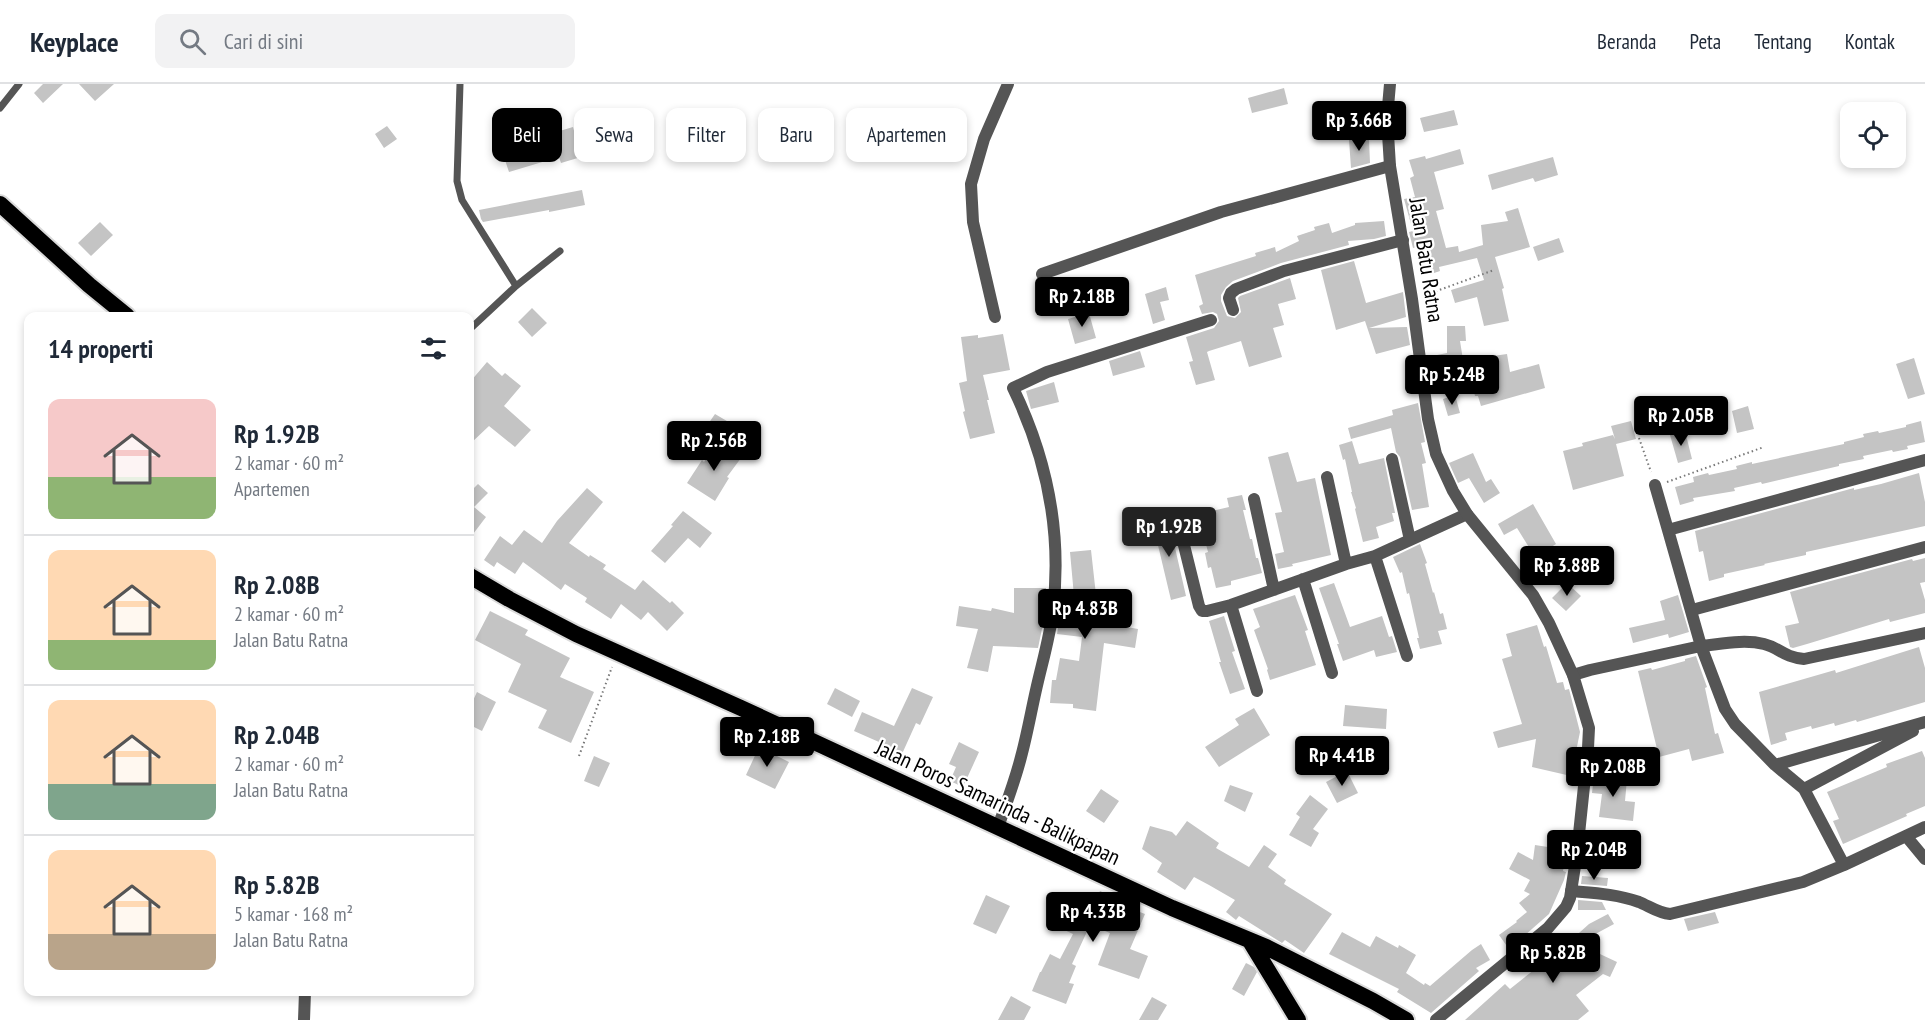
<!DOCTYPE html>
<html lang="id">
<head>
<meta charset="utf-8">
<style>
  body { margin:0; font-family:"PT Sans Narrow",sans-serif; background:#f2f2f3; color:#1f2937; height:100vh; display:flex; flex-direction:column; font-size:22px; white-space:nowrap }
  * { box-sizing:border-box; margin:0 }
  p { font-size:20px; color:#747a83 }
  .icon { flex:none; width:33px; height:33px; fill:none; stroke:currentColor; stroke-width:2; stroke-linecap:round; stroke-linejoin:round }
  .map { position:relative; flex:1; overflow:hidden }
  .panel { position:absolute; left:24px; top:228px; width:450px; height:684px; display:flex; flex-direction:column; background:#fff; border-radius:12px; box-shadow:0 3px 9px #0003 }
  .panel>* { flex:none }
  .top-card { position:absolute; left:492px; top:24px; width:570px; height:54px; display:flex; gap:12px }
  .buttons { position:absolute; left:1840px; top:18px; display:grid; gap:12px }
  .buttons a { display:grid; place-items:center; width:66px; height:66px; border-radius:12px; background:#fff; box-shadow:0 3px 9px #0003; font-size:30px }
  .price { position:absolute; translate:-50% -51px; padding:0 14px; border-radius:6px; background:#000; color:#fff; font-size:20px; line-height:39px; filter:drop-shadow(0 2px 3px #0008) }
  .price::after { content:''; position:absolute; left:50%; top:36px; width:18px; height:14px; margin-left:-9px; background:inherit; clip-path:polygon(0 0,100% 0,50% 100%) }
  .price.selected { background:#222; color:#fff }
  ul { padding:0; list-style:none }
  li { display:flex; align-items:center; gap:18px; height:150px; padding:0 24px }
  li+li { border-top:2px solid #e0e1e3 }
  li span { display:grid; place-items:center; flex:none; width:168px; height:120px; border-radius:12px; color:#555 }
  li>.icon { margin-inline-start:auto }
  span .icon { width:72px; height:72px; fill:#fffc; stroke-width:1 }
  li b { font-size:26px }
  h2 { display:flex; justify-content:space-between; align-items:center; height:72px; padding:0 24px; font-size:26px }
  .chip { padding:0 21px; border-radius:12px; background:#fff; box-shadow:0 3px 9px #0003; font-size:21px; line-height:54px }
  .chip.selected { background:#000; color:#fff }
  header { display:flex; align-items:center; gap:36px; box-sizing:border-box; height:84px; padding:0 30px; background:#fff; border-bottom:2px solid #e0e1e3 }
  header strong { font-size:28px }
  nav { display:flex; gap:33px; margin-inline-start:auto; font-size:21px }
  .search { width:420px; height:54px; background:#f2f2f3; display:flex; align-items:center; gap:15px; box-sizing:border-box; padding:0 21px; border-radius:12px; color:#747a83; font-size:22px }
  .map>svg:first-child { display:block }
  .building { fill:#c4c4c4 }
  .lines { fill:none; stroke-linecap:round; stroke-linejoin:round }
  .trunk-casing { stroke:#dbdbdb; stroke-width:20 }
  .path { stroke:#777; stroke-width:2; stroke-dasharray:1.5 3; stroke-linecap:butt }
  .service { stroke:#555; stroke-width:7 }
  .minor { stroke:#555; stroke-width:12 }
  .tertiary { stroke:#555; stroke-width:12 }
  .trunk { stroke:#000; stroke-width:16 }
  .labels { text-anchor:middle; stroke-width:4.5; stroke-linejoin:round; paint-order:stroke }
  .street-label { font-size:22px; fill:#000; stroke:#fff }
</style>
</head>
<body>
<header>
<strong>Keyplace</strong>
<div class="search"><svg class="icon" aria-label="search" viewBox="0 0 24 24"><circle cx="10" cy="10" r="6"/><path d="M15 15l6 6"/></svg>Cari di sini</div>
<nav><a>Beranda</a><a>Peta</a><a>Tentang</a><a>Kontak</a></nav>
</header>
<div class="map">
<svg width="1925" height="936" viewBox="0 0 1925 936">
  <rect width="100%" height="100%" fill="#fff"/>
  <path class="building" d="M43,0H63L43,19L34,9Z
    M79,0H114L95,17Z
    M1284,4L1288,20L1252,29L1248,14Z
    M1454,26L1458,41L1424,48L1420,34Z
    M387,42L397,55L384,64L375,50Z
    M573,43L581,73L561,79L559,73L509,88L505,76L556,62L553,49Z
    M1369,55L1370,79L1351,84L1349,56Z
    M1460,65L1464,80L1434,88L1444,125L1436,127L1446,164L1458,162L1459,168L1483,161L1481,141L1508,137L1505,128L1518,124L1530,163L1495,173L1504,204L1502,205L1509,237L1484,242L1477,213L1455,219L1451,206L1484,196L1477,174L1439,183L1440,187L1428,191L1420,162L1413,164L1409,148L1413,147L1404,115L1415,113L1410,94L1414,92L1409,76L1425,72L1426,75Z
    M1553,73L1558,91L1535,98L1533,94L1492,106L1488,91Z
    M582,106L585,121L549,128V126L483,138L481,135L479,126Z
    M1384,137L1386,152L1374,155L1348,157L1349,161L1281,179L1233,197L1226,203L1221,211V217L1227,232L1235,234L1241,228L1238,214L1240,212L1290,194L1296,215L1278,220L1284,241L1273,244L1282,273L1249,283L1241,257L1209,267L1207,268L1215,296L1196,301L1189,278L1193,277L1186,253L1214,244L1219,237L1217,230L1213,228L1202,230L1199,222L1203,220L1195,191L1256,172L1255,169L1275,163L1276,168L1299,157L1297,152L1315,146L1314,143L1329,139L1332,149L1355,141V139Z
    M100,138L113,151L91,172L78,159Z
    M1559,154L1564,168L1538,177L1533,163Z
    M1354,177L1366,219L1403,208L1406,233L1369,244L1407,243L1410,261L1376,270L1365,237L1336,246L1321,186Z
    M1166,203L1169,216L1160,218L1165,236L1153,240L1145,210Z
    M532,224L547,239L532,253L518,238Z
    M1089,229L1096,254L1075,260L1068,235Z
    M1447,242H1465L1466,257H1460L1464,282L1439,285L1437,271L1447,269Z
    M1003,250L1010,286L983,291L989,316H987L995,349L970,355L963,328L965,327L959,299L967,297L961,253L978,251V254Z
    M1140,267L1145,283L1113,292L1109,277Z
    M1507,270L1510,288L1539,280L1545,304L1481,322L1478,312H1475L1472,300L1496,293L1493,272Z
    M1914,274L1925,310L1908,315L1896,280Z
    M487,278L502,292L505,289L521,302L504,322L531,346L515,363L489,342L470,360V298Z
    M1054,298L1059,318L1031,325L1026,307Z
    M1455,311L1460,329L1448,332L1443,315Z
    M1418,319L1425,358L1421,359L1426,379L1422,380L1429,423L1412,426L1400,373L1396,368L1391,344L1351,355L1348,344L1393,331L1392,326Z
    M1748,322L1754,345L1737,349L1732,327Z
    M715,330L732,340L724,354L706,343Z
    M1631,337L1636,355L1616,360L1624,392L1573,406L1563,367L1583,362L1582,359L1613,351L1615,355L1611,342Z
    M1921,337L1925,358L1907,362L1908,365L1893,368L1892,366L1863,372L1864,375L1839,380V382L1762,400L1761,398L1734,404L1735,407L1693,414L1694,417L1680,421L1675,403L1694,398L1693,393L1708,389L1709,391L1737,385L1736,382L1752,378V380L1844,360V358L1864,353L1863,350L1878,347L1879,349L1906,343V341Z
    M1685,347L1692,375L1678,379L1670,351Z
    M1352,357L1359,380L1384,374L1395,429H1392L1394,437L1376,443L1379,454L1363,458L1355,425L1356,424L1351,408H1352L1345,375L1343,376L1339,361Z
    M718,358L741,374L727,393L729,394L715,417L687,399L702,376L704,378Z
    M1288,368L1297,398L1315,394L1331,471L1292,480L1293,482L1278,485L1275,470L1284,468L1275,429L1282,428L1268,373Z
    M1473,369L1486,398L1491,395L1500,409L1484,419L1469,394L1458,399L1449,379Z
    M1919,389L1925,418V442L1806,468V471L1764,480L1765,481L1724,490V493L1709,497L1703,467L1699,468L1695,447L1854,404V406L1881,400Z
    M478,400L488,409L474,423L486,433L470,454V408Z
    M587,404L603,418L569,459L589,473L590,471L606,481L603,485L635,506L643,496L670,519L672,517L684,529L667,547L648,528L641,536L621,520L611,535L585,518L587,514L565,500L561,506L523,478L515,490L497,478L494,483L484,476L500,452L512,461L524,446L542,459L557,437Z
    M1242,411L1246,426H1243L1250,455H1252L1256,474H1258L1262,489L1231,497V501L1216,504L1211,483L1208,484L1205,469L1208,468L1202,445L1199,446L1195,431L1229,423L1227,414Z
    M1533,420L1556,460L1535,473L1517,444L1504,451L1498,440Z
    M683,427L712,449L700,464L688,454L665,479L651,467L673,442L671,441Z
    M1168,433L1186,512L1171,516L1152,436Z
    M1420,460L1427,479L1425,480L1433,509L1434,508L1440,530L1443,529L1447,545L1438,547L1442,560L1420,565L1417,554H1419L1409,509L1407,510L1402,488L1400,489L1393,473Z
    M1091,466L1099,538L1138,545L1135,564L1104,559L1096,627L1073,624V620L1050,619L1052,596H1056L1060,574L1079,577L1082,553L1057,550L1062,522L1075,523L1070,468Z
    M1925,474V498L1920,499L1925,516V529L1890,538L1889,535L1807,560L1793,564L1790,563L1785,542L1799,539L1790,508L1912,475L1913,477Z
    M1334,499L1350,543L1382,532L1389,553L1392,552L1397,568L1376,573L1374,566L1343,577L1337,560H1339L1319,504Z
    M1567,499L1581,512L1566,527L1552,514Z
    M1014,504H1046L1044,535L1038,564L993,562L988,588L967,584L978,545L956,542L959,522L991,527L992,524L1014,529Z
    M1295,511L1308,546L1305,547L1316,581L1270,596L1267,586L1268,585L1254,546L1260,543L1253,525Z
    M1678,511L1689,548L1669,554L1668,550L1633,559L1629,544L1665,536L1660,517Z
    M490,527L528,546L525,551L570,574L560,593L594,608L571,659L538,644L547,626L508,608L521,580L475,556Z
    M1224,532L1235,567L1232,568L1245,605L1230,610L1219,578H1221L1209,537Z
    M1537,541L1544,563L1546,562L1557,599L1563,598L1565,606L1569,605L1580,648L1571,692L1532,683L1536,655L1498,664L1493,648L1522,640L1502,575L1512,572L1506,550Z
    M1919,563L1925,584V618L1857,638L1856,636L1835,642L1834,639L1812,645L1811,642L1785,649L1787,656L1771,661L1759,608L1835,586L1836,589Z
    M1696,572L1707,603L1705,604L1715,650L1718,649L1724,669L1692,677L1689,665L1659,673L1638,587L1651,584L1652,586L1685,577V575Z
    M835,604L860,617L852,633L827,620Z
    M912,604L933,613L920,641L916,639L897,681L874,671L879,658L854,647L862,628L894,642Z
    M477,608L496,618L482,647L470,641V623Z
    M1345,621L1387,625L1386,645L1343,642Z
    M1254,624L1270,651L1219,683L1205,663L1239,641L1235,635Z
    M959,658L979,668L963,703L950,697L956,683L949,680Z
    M759,663L789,678L775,705L746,691Z
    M1922,667L1925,674V722L1906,730L1907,732L1843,760L1833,737L1839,735L1827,708L1887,683L1886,680Z
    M594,672L610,679L599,703L584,697Z
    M1347,687L1358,709L1337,719L1326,698Z
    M1594,691L1627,695L1625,717L1635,718L1633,737L1599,733L1602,710L1592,709Z
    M1230,701L1253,709L1245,728L1224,717Z
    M1101,705L1119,717L1104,739L1086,727Z
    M1310,711L1328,725L1313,745L1319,749L1311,763L1289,751L1300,733L1296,730Z
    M1187,737L1219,759L1216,764L1249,783L1264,761L1277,770L1268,783L1286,796L1284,800L1332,830L1304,869L1285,856L1282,859L1239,832L1236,836L1226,828L1235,816L1209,801L1194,793L1185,806L1157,788L1162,779L1142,765L1150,742L1172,748L1176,752Z
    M1077,749L1096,759L1091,769L1071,759Z
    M1535,761L1567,766L1563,787L1566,788L1564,796L1549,830L1509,865L1499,851L1517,838L1516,837L1527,828L1519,819L1530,810L1524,807L1530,796L1509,785L1518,768L1533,776Z
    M1582,792L1608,794L1607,802L1581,800Z
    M1100,807L1111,812L1109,816L1145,830L1130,865L1148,872L1139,895L1098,881L1110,849L1090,841L1072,880L1076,882L1069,899L1074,900L1066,920L1032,907L1040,888H1041L1050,870L1060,875L1073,850L1058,843L1073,809L1094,818Z
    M986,811L1010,822L996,850L973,840Z
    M1578,816L1602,818L1606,826H1578Z
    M1715,828L1719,839L1688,847L1684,835Z
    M1608,830L1614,840L1588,854L1591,857L1585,863L1617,878L1610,893L1603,890L1576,911L1589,927L1578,936H1465L1505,900L1510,905L1549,874L1550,875L1589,840Z
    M1342,848L1370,863L1376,852L1398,864L1399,861L1416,871L1406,889L1424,901L1425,899L1430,902L1472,866L1481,860L1490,876L1476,884L1479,887L1431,929L1397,908L1399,905L1329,870Z
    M1246,879L1254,883L1257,888L1244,912L1232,905Z
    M1011,912L1031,923L1024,936H998Z
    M1152,913L1167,921L1158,936H1139Z"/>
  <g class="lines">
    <g class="trunk-casing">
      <path id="trunk" d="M0,120L89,201L127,232
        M470,492L509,515L576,550L741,624L1172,824L1266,863L1373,917L1406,936
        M1250,857L1298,936"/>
    </g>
    <path class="path" d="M1423,212L1494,186
      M1639,354L1651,388
      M1667,398L1764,363
      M579,672L612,583"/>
    <path class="service" d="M460,0L457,97L462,116L516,202
      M0,24L19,0
      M470,245L516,202L560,167"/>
    <path class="minor" d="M1042,190L1221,128L1390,82
      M1233,226L1229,214L1231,209L1236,205L1284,187L1403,156
      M995,233L973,138L971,100L984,55L1008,0
      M1392,375L1410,456
      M1327,393L1346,480
      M1655,401L1668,446
      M1254,415L1274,506
      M1179,441L1199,522L1202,527H1207L1231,521L1346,480L1375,472L1467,430
      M1375,472L1407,572
      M1303,495L1332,589
      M1231,521L1257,607
      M1692,526L1925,463
      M1925,549L1804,575C1783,573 1780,564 1764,560C1744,555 1721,560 1701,562L1725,625L1735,640L1775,681L1804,705L1844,781L1925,743
      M1573,591L1590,586L1701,562L1668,446L1925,376
      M1775,681L1925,638
      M1804,705L1913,647
      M998,743C1006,720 1015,697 1021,673C1027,651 1031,628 1036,606C1042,579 1050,553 1053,526C1062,449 1047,374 1013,304L1047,288L1211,236
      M1906,752L1925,775
      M1571,807C1594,809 1617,810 1639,818C1649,822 1658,829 1670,830L1803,798L1844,781
      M304,936L305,908"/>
    <path class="tertiary" d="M1390,0L1387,34L1390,82L1412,215L1428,335L1436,370L1453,407L1467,430L1533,511L1549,539L1573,591L1589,644L1588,664L1577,769L1570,814L1566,823L1548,844L1436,936"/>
    <use href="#trunk" class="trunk"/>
  </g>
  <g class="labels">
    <g class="street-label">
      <text transform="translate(1427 176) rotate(81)" y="8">Jalan Batu Ratna</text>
      <text transform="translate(998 718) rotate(25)" y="8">Jalan Poros Samarinda - Balikpapan</text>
    </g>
  </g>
</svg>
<div class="buttons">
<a><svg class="icon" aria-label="locate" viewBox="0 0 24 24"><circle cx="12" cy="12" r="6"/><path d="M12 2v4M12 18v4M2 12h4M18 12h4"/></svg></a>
</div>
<b class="price" style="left:1359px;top:68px">Rp 3.66B</b>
<b class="price" style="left:1082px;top:244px">Rp 2.18B</b>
<b class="price" style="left:1452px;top:322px">Rp 5.24B</b>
<b class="price" style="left:1681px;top:363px">Rp 2.05B</b>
<b class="price" style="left:714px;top:388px">Rp 2.56B</b>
<b class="price selected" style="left:1169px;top:474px">Rp 1.92B</b>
<b class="price" style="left:1567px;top:513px">Rp 3.88B</b>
<b class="price" style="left:1085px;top:556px">Rp 4.83B</b>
<b class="price" style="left:767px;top:684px">Rp 2.18B</b>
<b class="price" style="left:1342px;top:703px">Rp 4.41B</b>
<b class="price" style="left:1613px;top:714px">Rp 2.08B</b>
<b class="price" style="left:1594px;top:797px">Rp 2.04B</b>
<b class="price" style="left:1093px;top:859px">Rp 4.33B</b>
<b class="price" style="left:1553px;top:900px">Rp 5.82B</b>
<div class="top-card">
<a class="chip selected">Beli</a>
<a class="chip">Sewa</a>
<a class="chip">Filter</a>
<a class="chip">Baru</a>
<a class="chip">Apartemen</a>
</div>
<section class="panel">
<h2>14 properti<svg class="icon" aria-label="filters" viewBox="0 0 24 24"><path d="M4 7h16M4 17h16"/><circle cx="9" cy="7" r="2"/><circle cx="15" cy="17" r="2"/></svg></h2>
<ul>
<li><span style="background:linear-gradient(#f6c9c9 65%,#8fb573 0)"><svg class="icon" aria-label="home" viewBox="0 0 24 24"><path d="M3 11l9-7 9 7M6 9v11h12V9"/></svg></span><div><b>Rp 1.92B</b><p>2 kamar · 60 m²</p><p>Apartemen</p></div></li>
<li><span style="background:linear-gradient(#ffd9b3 75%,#8fb573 0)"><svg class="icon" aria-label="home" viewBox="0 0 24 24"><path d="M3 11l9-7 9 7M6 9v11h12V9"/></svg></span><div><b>Rp 2.08B</b><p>2 kamar · 60 m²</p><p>Jalan Batu Ratna</p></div></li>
<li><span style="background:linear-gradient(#ffd9b3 70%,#7fa58c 0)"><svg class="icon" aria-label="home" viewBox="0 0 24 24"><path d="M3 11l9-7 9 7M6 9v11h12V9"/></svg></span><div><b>Rp 2.04B</b><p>2 kamar · 60 m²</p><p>Jalan Batu Ratna</p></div></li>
<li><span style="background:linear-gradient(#ffd9b3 70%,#b9a48a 0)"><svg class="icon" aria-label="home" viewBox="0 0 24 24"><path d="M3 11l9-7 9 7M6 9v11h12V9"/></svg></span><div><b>Rp 5.82B</b><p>5 kamar · 168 m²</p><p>Jalan Batu Ratna</p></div></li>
</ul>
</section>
</div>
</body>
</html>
